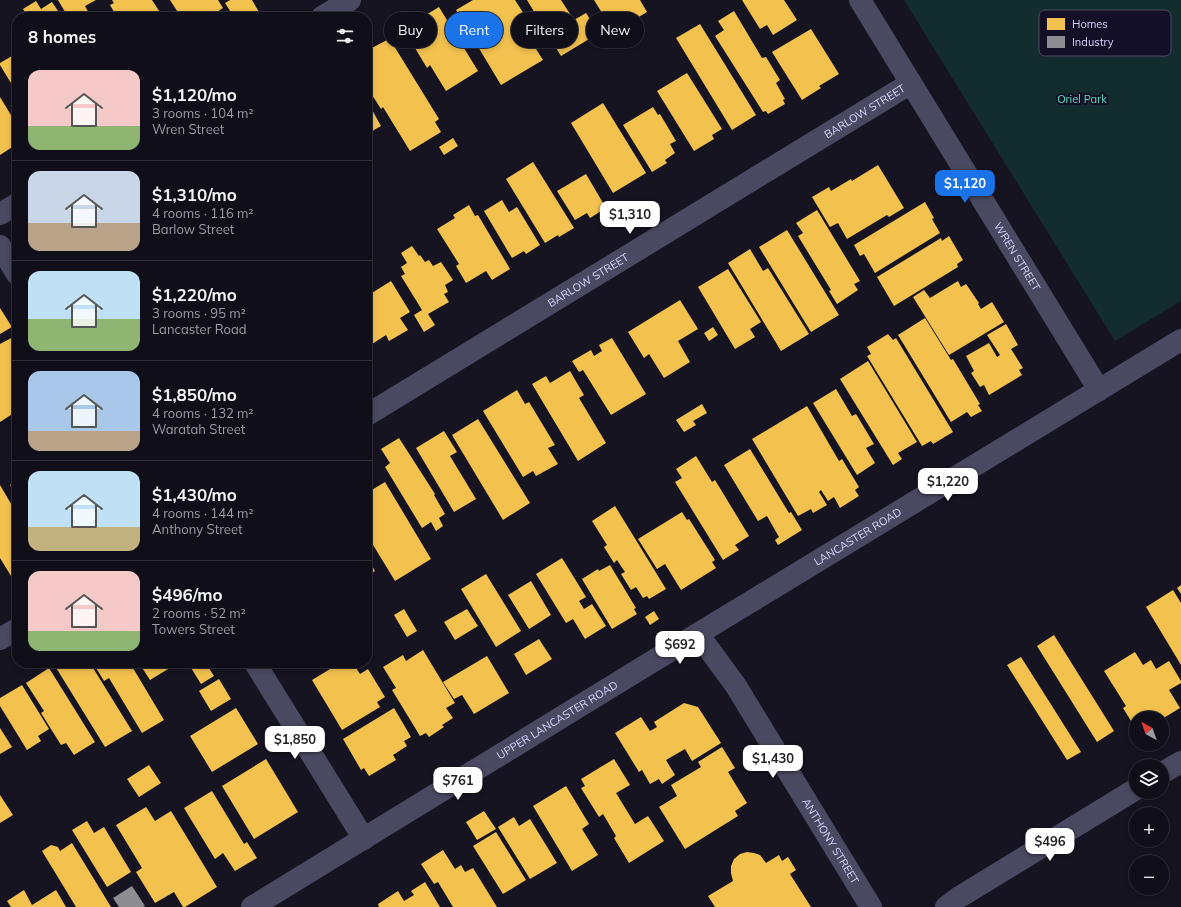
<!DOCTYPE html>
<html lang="en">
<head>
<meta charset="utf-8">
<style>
  body { margin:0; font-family:Mulish,sans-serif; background:#1e1d26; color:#f1f3f6; height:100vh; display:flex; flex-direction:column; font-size:15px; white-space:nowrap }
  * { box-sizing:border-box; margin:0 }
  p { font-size:13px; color:#9c9ca2 }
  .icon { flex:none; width:22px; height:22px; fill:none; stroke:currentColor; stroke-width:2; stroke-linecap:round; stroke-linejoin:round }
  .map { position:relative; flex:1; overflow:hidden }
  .sheet { position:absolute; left:12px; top:12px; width:360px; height:656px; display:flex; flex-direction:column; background:#100f19; border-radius:16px; box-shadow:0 2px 6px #0003,0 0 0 1px #302f38 }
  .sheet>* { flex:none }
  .hud { position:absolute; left:384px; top:12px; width:380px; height:36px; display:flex; gap:8px }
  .needle { width:26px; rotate:320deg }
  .fabs { position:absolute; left:1129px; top:711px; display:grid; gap:8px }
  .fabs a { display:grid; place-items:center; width:40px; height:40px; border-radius:50%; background:#100f19; box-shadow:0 2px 6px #0003,0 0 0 1px #302f38; font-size:20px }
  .price { position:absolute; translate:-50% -34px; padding:0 9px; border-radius:8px; background:#fff; color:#222; font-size:13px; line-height:26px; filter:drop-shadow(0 1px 2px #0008) }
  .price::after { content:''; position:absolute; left:50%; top:24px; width:12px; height:9px; margin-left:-6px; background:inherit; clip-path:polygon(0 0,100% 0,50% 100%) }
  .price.active { background:#1a73e8; color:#fff }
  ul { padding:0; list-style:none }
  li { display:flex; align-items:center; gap:12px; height:100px; padding:0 16px }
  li+li { border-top:1px solid #302f38 }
  li span { display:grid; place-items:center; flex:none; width:112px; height:80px; border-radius:12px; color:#555 }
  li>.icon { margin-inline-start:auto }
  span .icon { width:48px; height:48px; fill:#fffc; stroke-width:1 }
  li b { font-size:17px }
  h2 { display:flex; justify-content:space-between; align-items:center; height:48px; padding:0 16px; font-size:17px }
  .chip { padding:0 14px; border-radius:18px; background:#100f19; box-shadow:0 2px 6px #0003,0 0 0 1px #302f38; font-size:14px; line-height:36px }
  .chip.active { background:#1a73e8; color:#fff }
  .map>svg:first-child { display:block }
  .green { fill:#132c2d }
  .homes { fill:#f2c14e }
  .industry { fill:#8d8d92 }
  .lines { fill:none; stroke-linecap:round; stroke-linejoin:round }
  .minor { stroke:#4a4962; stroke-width:22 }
  .labels { text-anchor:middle; stroke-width:4; stroke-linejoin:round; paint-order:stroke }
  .park-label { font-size:11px; fill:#5fe0c0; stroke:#130f26 }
  .street-label { font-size:11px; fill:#d9d4ff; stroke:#130f26 }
  .key { fill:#130f26; stroke:#4e4a67; stroke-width:1 }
  .key-label { font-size:11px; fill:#d9d4ff }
</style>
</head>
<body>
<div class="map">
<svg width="1181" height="907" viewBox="0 0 1181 907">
  <rect width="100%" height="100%" fill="#161421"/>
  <path class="green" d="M904,0H1181V301L1115,341Z"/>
  <path class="homes" d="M58,0H96L85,6L91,17H68Z
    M112,0H152L163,17H117L110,5L114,3Z
    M170,0H218L223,8L209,17H181Z
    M230,0H252L259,12L250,17H234L225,3Z
    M473,0H515L529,22L522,27L543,60L501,85L456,10Z
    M527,0H561L574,20L586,13L599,33L561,56Z
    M594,0H640L647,12L614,32Z
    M742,0H784L797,20L773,35L767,25L760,29Z
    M36,1L41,9L52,2L62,17H28L23,9Z
    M439,7L478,71L446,91L430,65L427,68L406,33L426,20L424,16Z
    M734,11L762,58L766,57L780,80L776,83L785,99L783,100L785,104L768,114L766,111L763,112L715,36L724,30L718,21Z
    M700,24L756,115L732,130L676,38Z
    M811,29L839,74L819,86L821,88L802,100L772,52Z
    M387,40L388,43L391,41L439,119L435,122L441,132L410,151L383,107L381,109L367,87V58L371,55L368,50Z
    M17,53V93L0,65V63Z
    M687,73L722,129L712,135L714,139L694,151L657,91Z
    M0,97L17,125V144L0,155Z
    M367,97L373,107L371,108L381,126L367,134Z
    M603,103L646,173L613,193L571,123Z
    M653,107L658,115L660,114L676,141L670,144L675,153L665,160L667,163L652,172L623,125Z
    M367,135L373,145L367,149Z
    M453,138L458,146L444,155L439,147Z
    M533,162L574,228L559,237L558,235L545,243L506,179Z
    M878,165L904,208L889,217L887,215L847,239L838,223L830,227L812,197L829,187L831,191L851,179L852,181Z
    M586,174L606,208L590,218L587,213L575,220L557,191Z
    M502,200L509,212L517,207L540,245L526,254L524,251L512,258L484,211Z
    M925,202L934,218L932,219L940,233L875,273L864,254L860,256L854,245Z
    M469,205L475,216L478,215L510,269L492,280L486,271L466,283L456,266L459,264L437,229L455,218L453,215Z
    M817,210L860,281L854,284L858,290L837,304L829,291L831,290L798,236L803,233L796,223Z
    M787,230L839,315L811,332L759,247Z
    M949,236L963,260L957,264L958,267L894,306L877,277L941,238L942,241Z
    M412,246L419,256L420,255L425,262L429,260L433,266L441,262L453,280L445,285L448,292L444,294L449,302L428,314L435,325L424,332L414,315L422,310L401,276L405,274L401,267L407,263L401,253Z
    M750,249L763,271L768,268L809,334L781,351L728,263Z
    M728,269L761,322L750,329L755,337L735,349L698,287Z
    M391,281L410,312L400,318L408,330L389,341L386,335L369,346L367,343V296Z
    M958,281L961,287L966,284L979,303L978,304L981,309L992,302L1004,322L949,355L913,297L924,290L930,298Z
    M680,300L698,329L678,341L690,362L664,378L649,354L644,358L628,332Z
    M0,308L12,327L0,334Z
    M925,318L951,360L953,359L980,404L978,405L982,411L971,417L967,412L951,422L898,335Z
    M1006,324L1018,345L1011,349L1023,368L1019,370L1022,375L989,395L984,385L980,387L971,373L974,371L966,356L989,343L997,357L1000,355L987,335Z
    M713,327L718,335L709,341L704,333Z
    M888,334L893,340L896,338L953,432L933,444L931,441L922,446L867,356L871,354L867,347Z
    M15,336L17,339V411L0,422V344Z
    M612,338L646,394L611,415L583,370L579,372L572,361L591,350L594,356L602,351L599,345Z
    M868,361L917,442L898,453L902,459L893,465L840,379Z
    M570,371L584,395L579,398L606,443L578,461L532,384L546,376L550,383Z
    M836,389L852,416L856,414L874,444L866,448L875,463L857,475L813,403Z
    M517,390L525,404L529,402L555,445L548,448L558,464L536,476L533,471L523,477L483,411Z
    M702,404L707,413L693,421L696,425L684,432L676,420Z
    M807,406L839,461L842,459L859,487L855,490L859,496L840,508L834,497L828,501L821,490L819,492L827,505L813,513L811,509L798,516L752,439Z
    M478,419L530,503L503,520L452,435Z
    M444,431L457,452L450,456L476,499L454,512L416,448Z
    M399,438L435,494L434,495L445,514L439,518L443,526L436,531L431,522L422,528L385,467L390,463L381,449Z
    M750,449L789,513L791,512L802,530L778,545L775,540L779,537L767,516L758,521L724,465Z
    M696,456L712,482L715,480L749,536L735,545L739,550L723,560L675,482L682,478L676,469Z
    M17,481V496L10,485Z
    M385,482L431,559L395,581L367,535V493Z
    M0,485L17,514V524L16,525L17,528L16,540L17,572L11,576L0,558Z
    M615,506L666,589L649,599L647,596L643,598L636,587L631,590L621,574L625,572L617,560L614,563L604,547L607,545L592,521Z
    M682,512L687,520L689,519L715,560L712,562L716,568L681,590L665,564L657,569L638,539Z
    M367,557L375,571L367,576Z
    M562,558L586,597L579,601L584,609L592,604L606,626L585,639L573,619L566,623L536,574Z
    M610,565L636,608L634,609L637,614L612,629L582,579L598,569L599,571Z
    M486,574L521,631L496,647L461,589Z
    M531,581L551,615L529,629L508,595Z
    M1181,585V594L1177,588Z
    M1173,590L1181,603V665L1146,607Z
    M404,609L417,631L407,637L394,615Z
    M467,609L478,626L455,640L444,622Z
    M654,611L659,619L650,625L645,617Z
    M1054,635L1114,731L1097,742L1037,646Z
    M539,639L552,659L526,675L514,654Z
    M423,650L455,703L446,708L453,718L442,725L444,727L429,737L426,733L420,736L392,690L396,688L383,667L403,655L406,661Z
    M1135,652L1143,665L1151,660L1156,669L1169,661L1181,681V683L1169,690L1180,708L1162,719L1159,714L1153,718H1136V729L1123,708L1126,706L1104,671Z
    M487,656L509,693L474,714L462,695L454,699L443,682Z
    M1021,657L1081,752L1067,760L1007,665Z
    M60,663H90L132,731L105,747L55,666Z
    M93,663H130L164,720L142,733L109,678L104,681Z
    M139,663H178L150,680Z
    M188,663H210L207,665L214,676L201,684Z
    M340,663H353L360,674L368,669L385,697L377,702L380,707L342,730L312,680Z
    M49,668L95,742L74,755L66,743L61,745L41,713L44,711L26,683Z
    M219,679L231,699L211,711L199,691Z
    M22,685L49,729L38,736L41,741L27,750L0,706V698Z
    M684,703L698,707L721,743L692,761L685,749L666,760L675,775L662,784L659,779L650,784L642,770L639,772L615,733L641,717L650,731L657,727L654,722Z
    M236,708L258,744L212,772L190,736Z
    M394,708L411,737L404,741L407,746L393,755L396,760L369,776L364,768L361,770L343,739Z
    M0,728L12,747L0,754Z
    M722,747L735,768L728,772L747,803L735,811L738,816L685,849L659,807L677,796L671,785L701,767L698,762Z
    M266,759L298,812L254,839L222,786Z
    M614,759L630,785L616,793L635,824L648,816L664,841L629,863L614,838L616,836L603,814L599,817L581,788L585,786L581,779Z
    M149,765L161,783L139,797L127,779Z
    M566,786L589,824L582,829L598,855L572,871L533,806Z
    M212,791L244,844L247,842L257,858L235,871L223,853L215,859L184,808Z
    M0,795L13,815L0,823Z
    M146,807L155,821L171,811L217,887L185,907H183L174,892L155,903L136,872L142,868L116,825Z
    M484,811L496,829L477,840L466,822Z
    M514,817L519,826L530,819L557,863L530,879L498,827Z
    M87,821L94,833L104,827L131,872L107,887L72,830Z
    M496,832L526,880L503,894L473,846Z
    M72,843L111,907H76L42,851L51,845L58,847L60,851Z
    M443,850L455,869L461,865L465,872L473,868L497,907H453L438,882L434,884L421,864Z
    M747,852L754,853L760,855L766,863L779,855L782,861L788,857L796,870L790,874L811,907H715L708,896L733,881L731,873V866L734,859L740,854Z
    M425,882L440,907H379L378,904L398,891L404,901L414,895L411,891Z
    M24,890L32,905L56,890L66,907H11L7,901Z"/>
  <path class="industry" d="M132,886L145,906L143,907H119L113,898Z"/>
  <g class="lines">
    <g class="minor">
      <path id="s1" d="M860,0L1099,390"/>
      <path d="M322,17L350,0"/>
      <path d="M0,214L17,204"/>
      <path d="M0,246L17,274"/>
      <path id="s2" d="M367,415L911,83"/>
      <path id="s3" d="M698,634L736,686L871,907"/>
      <path d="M0,639L17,629"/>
      <path d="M255,663L364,839"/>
      <path d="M1162,773L1181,762"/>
      <path id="s4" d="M252,907L645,666L1181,340"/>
      <path d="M946,907L958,898L1136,789"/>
    </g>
  </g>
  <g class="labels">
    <g class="park-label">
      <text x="1082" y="103">Oriel Park</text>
    </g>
    <g class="street-label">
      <text dy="4" stroke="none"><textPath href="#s2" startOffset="583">BARLOW STREET</textPath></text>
      <text dy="4" stroke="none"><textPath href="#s1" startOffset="301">WREN STREET</textPath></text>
      <text dy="4" stroke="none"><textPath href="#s2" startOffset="259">BARLOW STREET</textPath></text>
      <text dy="4" stroke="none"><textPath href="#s4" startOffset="710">LANCASTER ROAD</textPath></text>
      <text dy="4" stroke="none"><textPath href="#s4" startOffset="358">UPPER LANCASTER ROAD</textPath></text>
      <text dy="4" stroke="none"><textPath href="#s3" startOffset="246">ANTHONY STREET</textPath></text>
    </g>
  </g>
  <rect x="1039" y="10" width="132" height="46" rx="6" class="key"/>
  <rect x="1047" y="18" width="18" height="12" fill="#f2c14e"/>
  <rect x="1047" y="36" width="18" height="12" fill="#8d8d92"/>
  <g class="key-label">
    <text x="1072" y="28">Homes</text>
    <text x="1072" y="46">Industry</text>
  </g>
</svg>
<div class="fabs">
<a><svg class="needle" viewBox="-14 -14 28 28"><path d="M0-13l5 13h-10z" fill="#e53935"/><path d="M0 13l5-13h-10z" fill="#9c9ca2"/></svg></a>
<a><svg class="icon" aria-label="layers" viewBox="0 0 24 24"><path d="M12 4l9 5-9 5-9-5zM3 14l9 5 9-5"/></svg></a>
<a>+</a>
<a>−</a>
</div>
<b class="price active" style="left:965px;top:204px">$1,120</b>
<b class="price" style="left:630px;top:235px">$1,310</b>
<b class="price" style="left:948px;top:502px">$1,220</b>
<b class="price" style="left:680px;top:665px">$692</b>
<b class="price" style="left:295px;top:760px">$1,850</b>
<b class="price" style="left:773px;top:779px">$1,430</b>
<b class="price" style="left:458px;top:801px">$761</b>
<b class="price" style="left:1050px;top:862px">$496</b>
<div class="hud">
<a class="chip">Buy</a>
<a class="chip active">Rent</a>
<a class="chip">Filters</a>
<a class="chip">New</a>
</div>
<section class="sheet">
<h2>8 homes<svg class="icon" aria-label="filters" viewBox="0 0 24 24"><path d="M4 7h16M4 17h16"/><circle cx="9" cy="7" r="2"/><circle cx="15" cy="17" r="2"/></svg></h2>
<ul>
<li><span style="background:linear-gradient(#f6c9c9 70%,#8fb573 0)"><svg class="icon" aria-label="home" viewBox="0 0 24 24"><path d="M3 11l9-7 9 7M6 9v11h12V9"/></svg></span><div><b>$1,120/mo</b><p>3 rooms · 104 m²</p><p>Wren Street</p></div></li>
<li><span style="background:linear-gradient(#c9d6e8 65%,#b9a48a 0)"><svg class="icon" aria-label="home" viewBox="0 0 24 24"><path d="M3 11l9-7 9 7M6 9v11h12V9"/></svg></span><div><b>$1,310/mo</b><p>4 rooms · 116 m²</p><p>Barlow Street</p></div></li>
<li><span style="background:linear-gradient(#bfe0f5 60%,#8fb573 0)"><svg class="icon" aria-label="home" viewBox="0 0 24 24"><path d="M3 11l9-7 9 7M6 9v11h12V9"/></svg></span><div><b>$1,220/mo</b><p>3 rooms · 95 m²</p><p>Lancaster Road</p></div></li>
<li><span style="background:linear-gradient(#a9c7e8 75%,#b9a48a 0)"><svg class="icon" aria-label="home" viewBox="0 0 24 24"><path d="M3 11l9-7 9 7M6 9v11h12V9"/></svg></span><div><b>$1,850/mo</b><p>4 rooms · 132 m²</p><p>Waratah Street</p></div></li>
<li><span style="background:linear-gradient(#bfe0f5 70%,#c2b280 0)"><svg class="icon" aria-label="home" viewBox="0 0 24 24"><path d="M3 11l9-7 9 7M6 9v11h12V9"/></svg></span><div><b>$1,430/mo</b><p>4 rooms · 144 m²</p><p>Anthony Street</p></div></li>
<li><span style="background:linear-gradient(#f6c9c9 75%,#8fb573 0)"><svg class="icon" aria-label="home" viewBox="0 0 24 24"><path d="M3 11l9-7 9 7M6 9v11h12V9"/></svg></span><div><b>$496/mo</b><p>2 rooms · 52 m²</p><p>Towers Street</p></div></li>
</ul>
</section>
</div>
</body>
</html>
